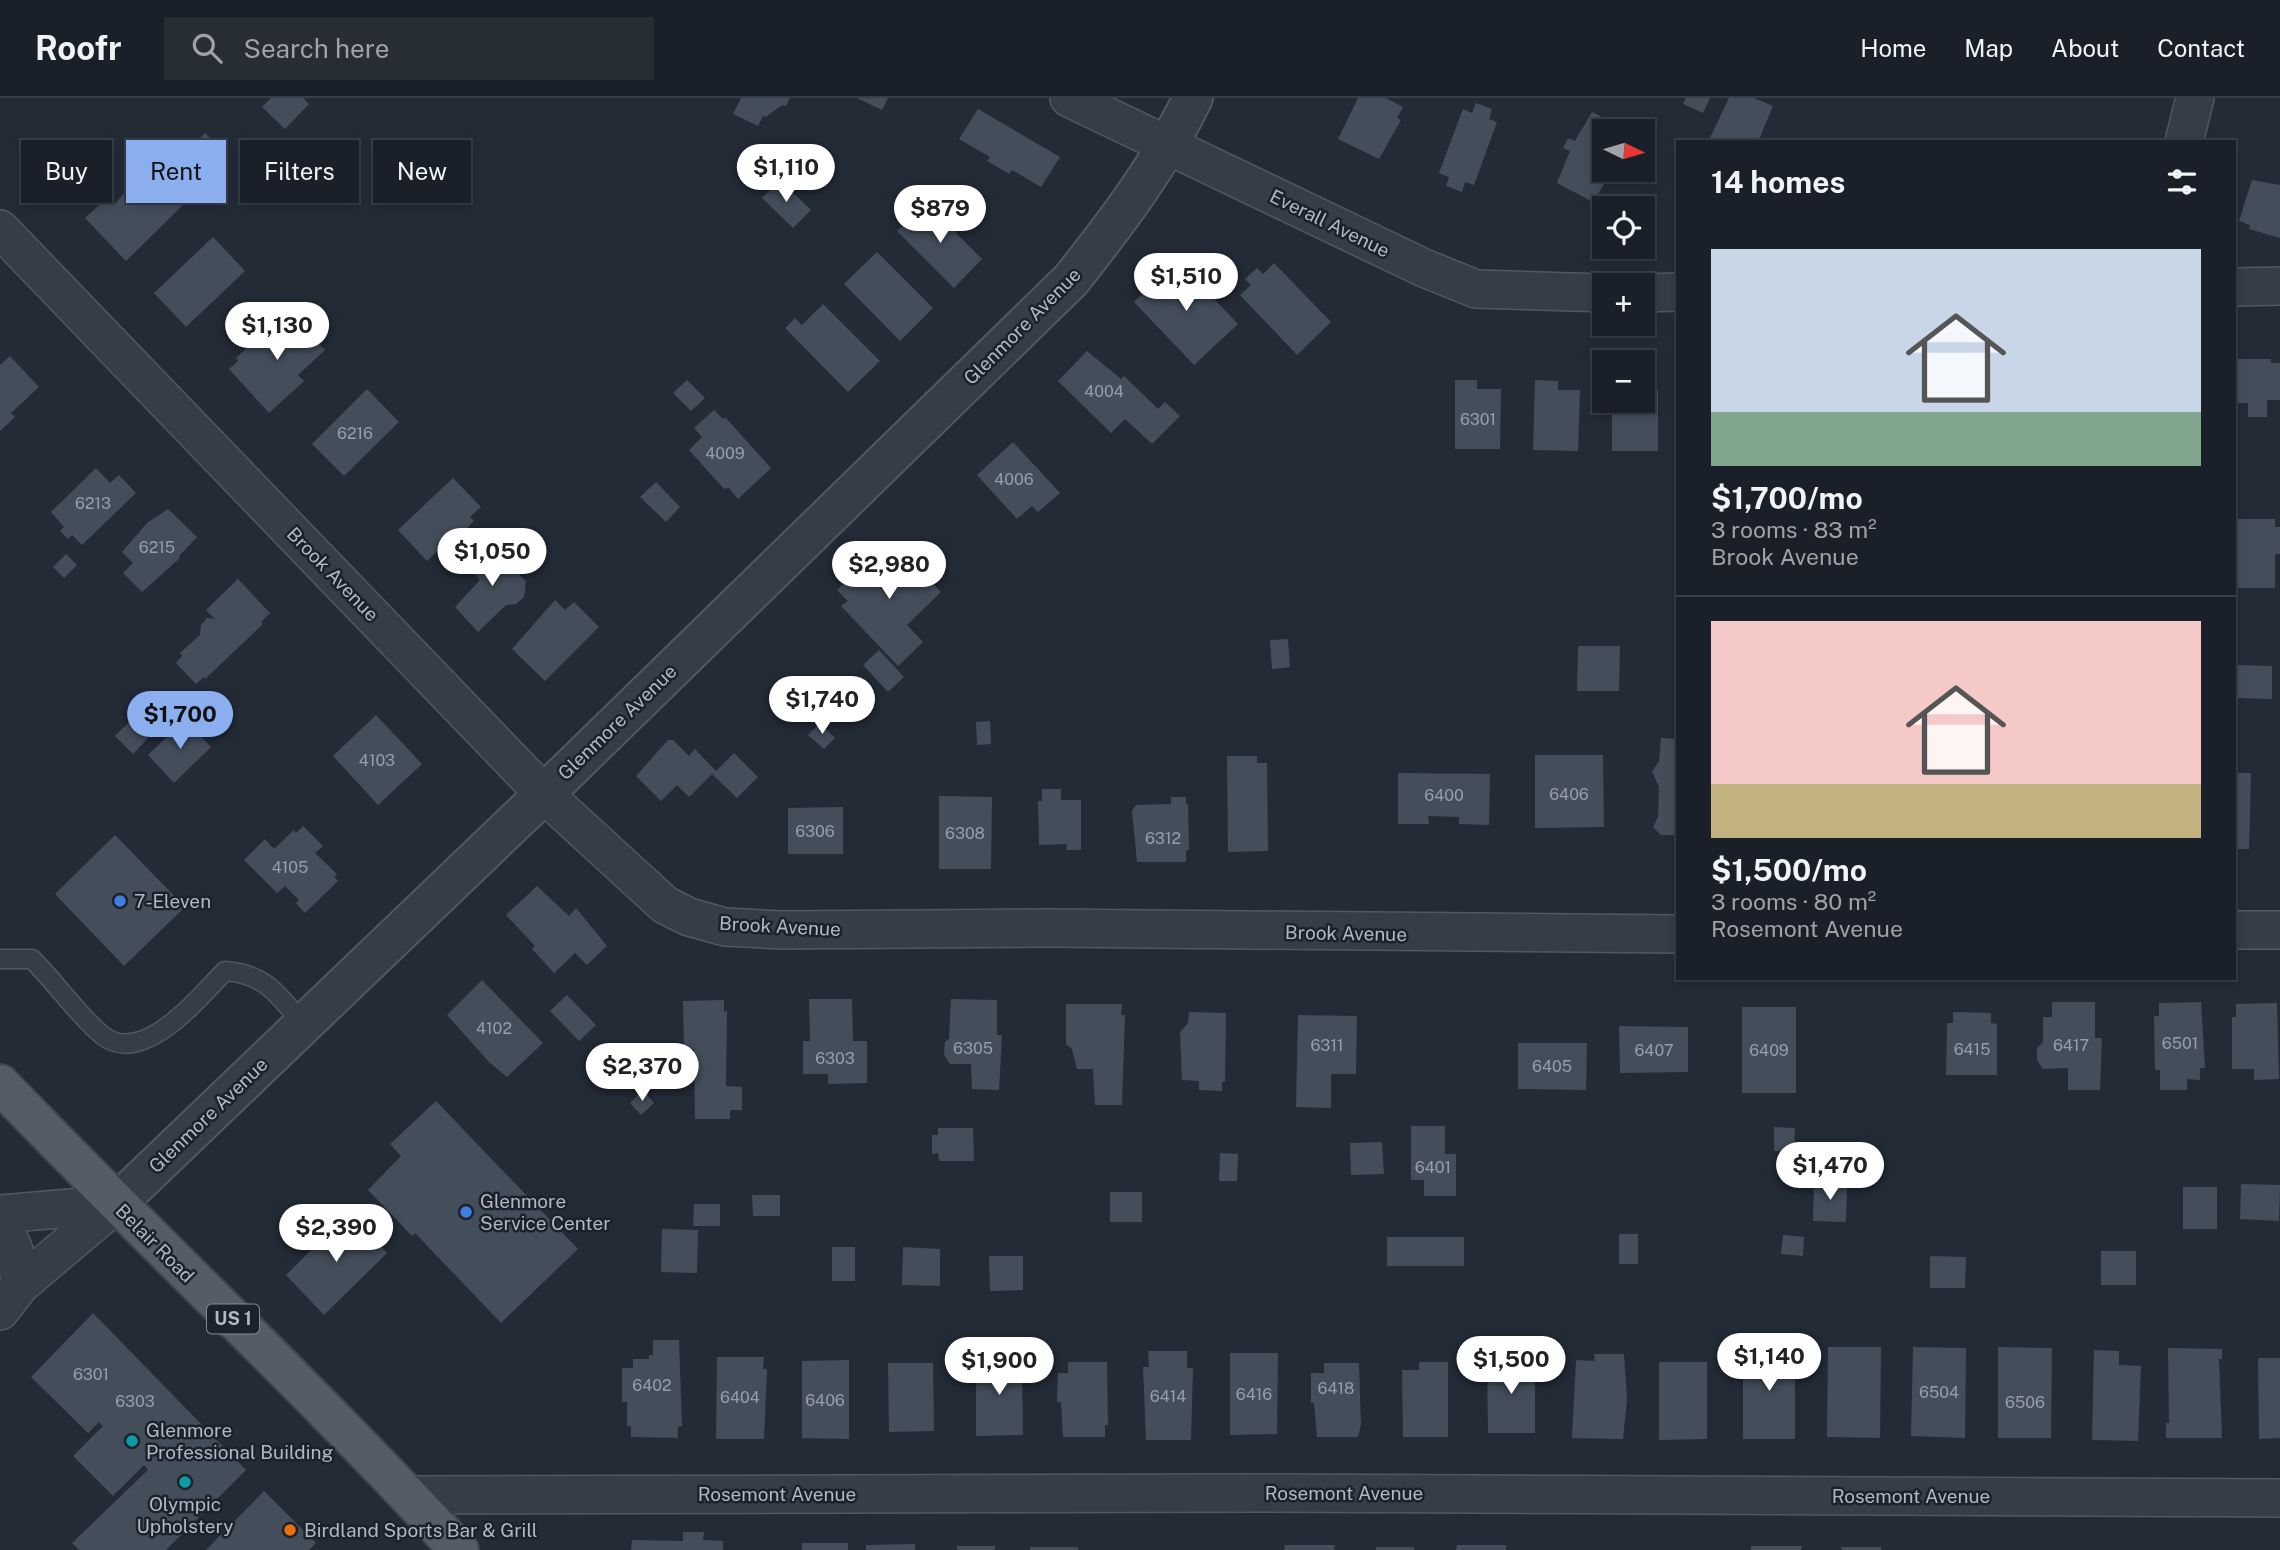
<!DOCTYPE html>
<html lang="en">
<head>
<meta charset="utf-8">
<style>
  body { margin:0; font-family:"Public Sans",sans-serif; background:#272d35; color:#f1f3f6; height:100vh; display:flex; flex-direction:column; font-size:26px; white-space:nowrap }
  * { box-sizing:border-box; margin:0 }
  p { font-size:23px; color:#9fa3a8 }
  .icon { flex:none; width:38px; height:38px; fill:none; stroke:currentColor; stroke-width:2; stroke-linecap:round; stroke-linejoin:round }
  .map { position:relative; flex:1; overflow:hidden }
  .drawer { position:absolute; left:1676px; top:42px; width:560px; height:840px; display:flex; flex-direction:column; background:#1a2029; border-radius:0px; box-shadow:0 4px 10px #0003,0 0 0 2px #383e46 }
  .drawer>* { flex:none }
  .banner { position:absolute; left:21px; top:42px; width:665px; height:63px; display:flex; gap:14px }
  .needle { width:46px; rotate:95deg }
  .fabs { position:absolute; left:1592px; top:21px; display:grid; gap:14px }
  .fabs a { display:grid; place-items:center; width:63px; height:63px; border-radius:0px; background:#1a2029; box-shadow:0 4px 10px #0003,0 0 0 2px #383e46; font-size:35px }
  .price { position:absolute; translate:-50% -60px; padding:0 16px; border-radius:24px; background:#fff; color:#222; font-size:23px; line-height:46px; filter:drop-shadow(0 2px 4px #0008) }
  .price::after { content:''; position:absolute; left:50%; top:42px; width:21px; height:16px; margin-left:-10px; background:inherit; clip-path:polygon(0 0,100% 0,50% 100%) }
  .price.active { background:#8bafee; color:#111 }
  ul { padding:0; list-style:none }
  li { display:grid; align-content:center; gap:14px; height:371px; padding:0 35px }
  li+li { border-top:2px solid #383e46 }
  li span { display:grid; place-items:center; height:217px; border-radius:0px; color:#555 }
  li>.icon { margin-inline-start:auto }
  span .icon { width:126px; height:126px; fill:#fffc; stroke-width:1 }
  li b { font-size:30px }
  h2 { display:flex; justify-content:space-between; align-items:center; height:84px; padding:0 35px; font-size:30px }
  .tag { padding:0 24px; border-radius:0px; background:#1a2029; box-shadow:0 4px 10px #0003,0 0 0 2px #383e46; font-size:24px; line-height:63px }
  .tag.active { background:#8bafee; color:#111 }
  header { display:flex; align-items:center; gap:42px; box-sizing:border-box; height:98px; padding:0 35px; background:#1a2029; border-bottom:2px solid #383e46 }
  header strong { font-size:33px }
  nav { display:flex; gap:38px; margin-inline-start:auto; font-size:24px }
  .search { width:490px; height:63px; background:#272d35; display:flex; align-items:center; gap:18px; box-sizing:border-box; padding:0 24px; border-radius:0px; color:#9fa3a8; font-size:26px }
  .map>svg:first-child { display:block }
  .building { fill:#444e5b }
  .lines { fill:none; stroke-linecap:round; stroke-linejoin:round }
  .service-casing { stroke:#515862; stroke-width:21 }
  .minor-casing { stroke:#515862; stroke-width:40 }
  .tertiary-casing { stroke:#515862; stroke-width:42 }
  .primary-casing { stroke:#3f4651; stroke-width:42 }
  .service { stroke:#363d47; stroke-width:18 }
  .minor { stroke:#363d47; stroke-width:37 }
  .tertiary { stroke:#363d47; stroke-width:38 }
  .primary { stroke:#545c67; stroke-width:38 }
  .shop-dot { fill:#3f7fe0; stroke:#1b222c; stroke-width:2.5 }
  .culture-dot { fill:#0f9aa8; stroke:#1b222c; stroke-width:2.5 }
  .food-dot { fill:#e8710a; stroke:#1b222c; stroke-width:2.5 }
  .labels { text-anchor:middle; stroke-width:5; stroke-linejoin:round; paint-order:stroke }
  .number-label { font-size:16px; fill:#969eaa }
  .shield { fill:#1b222c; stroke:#848b96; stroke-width:2 }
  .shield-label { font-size:18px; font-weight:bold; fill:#b1b8c4 }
  .street-label { font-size:19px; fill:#b1b8c4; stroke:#1b222c }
  .poi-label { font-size:19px; fill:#b1b8c4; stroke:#1b222c; text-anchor:start }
</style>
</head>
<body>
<header>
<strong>Roofr</strong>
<div class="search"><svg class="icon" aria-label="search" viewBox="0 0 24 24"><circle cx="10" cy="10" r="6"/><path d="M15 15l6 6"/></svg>Search here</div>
<nav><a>Home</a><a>Map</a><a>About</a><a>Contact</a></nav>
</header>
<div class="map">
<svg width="2280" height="1452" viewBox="0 0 2280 1452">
  <rect width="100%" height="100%" fill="#232b37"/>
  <path class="building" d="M271,0H303L309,6L285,31L262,9Z
    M741,0H790L786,8L782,7L766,19L763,18L758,28L733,16Z
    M857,0H888L882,12Z
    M1358,0H1386L1403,9L1397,20L1401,22L1379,61L1338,41Z
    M1686,0H1710L1703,15L1683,6Z
    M1729,0H1754L1773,8L1758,44H1708Z
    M1476,5L1492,11L1489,21L1497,24L1474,87L1465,84L1462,94L1446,88L1449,79L1439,75L1463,11L1472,15Z
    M978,11L1060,59L1041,89L1012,72L1009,76L987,63L990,59L959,41Z
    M1592,14L1630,33H1605V72H1613L1593,104L1557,85L1570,53L1563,50L1568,40L1575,43Z
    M205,35L218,48L205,63L191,50Z
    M142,82L152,93L161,85L182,108L126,163L85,120L108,99L115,106L134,83Z
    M780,82L811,112L793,130L762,100Z
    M2252,82L2280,87V140L2249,131L2250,127L2239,123Z
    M926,105L982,161L954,190L897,133Z
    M213,139L245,173L186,229L154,195Z
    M877,154L933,210L900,243L844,186Z
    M1178,163L1238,226L1194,267L1134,204Z
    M1274,165L1331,224L1297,257L1240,197L1251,187L1245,181L1257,170L1263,176Z
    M823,206L880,263L848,294L785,230L795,220L802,227Z
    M290,215L325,252L298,277L304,283L269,315L229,271L238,263L236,260L261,237L263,239Z
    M1087,253L1121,281L1124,278L1158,311L1165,304L1180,318L1152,346L1125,321L1111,335L1058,283Z
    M10,258L39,289L11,315L15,319L0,333V267Z
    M2235,261H2271V265H2280V302H2267V319H2248V305H2235Z
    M687,282L705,300L691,313L673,295Z
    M1455,282H1477V291H1501L1500,351H1455Z
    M1535,282L1558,283V292H1580L1578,353L1533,352Z
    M367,291L399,324L344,378L312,346Z
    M1643,292H1658V353H1612V303H1643Z
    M714,312L723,321L725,319L771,370L738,401L729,390L724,391L689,352L702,339L694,330Z
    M1013,344L1060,395L1038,414L1032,408L1017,421L977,377Z
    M96,370L110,385L119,377L136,395L82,447L72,437L68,441L60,433L64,429L51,414Z
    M453,380L481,409L470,419L474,423L459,438L456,435L427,463L398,432Z
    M656,384L680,409L666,424L640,399Z
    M168,411L197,439L179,458L180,460L142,494L123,475L133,465L122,454L147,425Z
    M2235,421H2275V429H2280V456H2275V490H2235Z
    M498,446L517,467L514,471L526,483L524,499L516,506L506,507L478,534L455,509L480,482L471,472L488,456L485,452Z
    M884,448L894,458L901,452L941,494L907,527L923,544L898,568L841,508L848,503L837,492Z
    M66,456L77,467L64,480L53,469Z
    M238,481L270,515L261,524L263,526L205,581L204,579L196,586L176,565L182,558L180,555L200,537L201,527L207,520L215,521L206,512Z
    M555,502L565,512L574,504L599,529L545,583L512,551Z
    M1288,541L1290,569L1272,571L1270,542Z
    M1578,548H1620L1619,593H1577Z
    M879,552L904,579L888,594L863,567Z
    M2237,567L2272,568V601L2237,600Z
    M376,617L422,666L378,707L333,658Z
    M185,621L211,649L174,685L148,657Z
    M130,623L148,640L133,656L115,638Z
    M990,623L991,646L977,647L976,624Z
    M820,625L835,640L824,651L808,637Z
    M1661,640L1678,641V737H1661L1653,729L1658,719L1659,689L1652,674L1659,663Z
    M668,642H673L689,658L695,651L716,673L734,655L758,679L737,700L712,676L689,699L677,687L661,703L636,678Z
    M1535,657H1603L1604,729L1535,730Z
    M1227,658H1257V665H1267L1268,753L1228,754Z
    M1398,675L1490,676L1489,727L1459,726V719L1428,718L1429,726H1398Z
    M2235,675H2251L2249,751H2235Z
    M1042,691H1061V702H1081V752H1066L1067,746L1039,747L1038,703H1042Z
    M939,698L992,699L991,771H939Z
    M1171,699H1186V706H1188L1189,752H1186V764H1137L1132,713L1136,707L1171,706Z
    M843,709V756H788V710Z
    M303,728L323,748L315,755L337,776L334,779L338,783L305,815L296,805L299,802L285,788L277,795L244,762L265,741L274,751L294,732L296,735Z
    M115,737L185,809L124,868L55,796Z
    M537,788L569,818L576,810L607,848L587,867L575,855L554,875L532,851L535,848L506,817Z
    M482,882L543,945L507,979L489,964L447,917Z
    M567,897L596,927L579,943L550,913Z
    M809,901H852L853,943H867V985L828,986V976H803V943H810Z
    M951,901L997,902V937H1002L999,992L972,991L971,966H950L944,957L945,944L949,941Z
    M724,902V914L727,913L726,988L742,989V1012H730V1021H695L694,951H684L683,903Z
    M2052,904H2095V940H2102L2100,992H2068V970L2043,971L2037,962V950L2043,944V919H2052Z
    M2201,904L2205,970H2200V982L2187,981V992H2160V972H2155L2154,918H2159V905Z
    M2277,905L2279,981L2254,982V971H2232V919H2236V906Z
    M1066,906H1122L1121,917H1125L1122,1007H1095L1093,971H1077L1072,951L1066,946Z
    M1742,909H1796V995H1742Z
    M1189,914L1226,915L1225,984H1222V993L1199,992V983L1182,982L1180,934L1188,925Z
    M1953,914L1991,915V925L1997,926V977H1946L1947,925H1953Z
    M1298,917L1357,918L1356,976H1331V1010L1296,1009Z
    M1619,928L1688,929V974L1620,975Z
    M1518,945H1587L1586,992L1518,991Z
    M643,992L654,1005L641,1017L630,1005Z
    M436,1003L578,1151L501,1225L415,1135L412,1138L368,1092L401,1058L390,1046Z
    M1411,1028H1445V1056H1456V1098H1424V1082H1411Z
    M1774,1029L1795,1030L1794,1053H1774Z
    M938,1030H973L974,1063H939L938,1055L932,1056V1037H938Z
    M1382,1044L1384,1076L1351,1077L1350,1045Z
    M1220,1055L1238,1056L1237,1083H1219Z
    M1814,1085H1847L1846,1124L1813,1123Z
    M2241,1086L2280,1087L2279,1123L2240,1121Z
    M2183,1089H2217V1131H2183Z
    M1110,1094H1142V1124H1110Z
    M752,1097H780V1118H753Z
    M694,1106H720V1128H693Z
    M348,1115L387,1155L324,1217L286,1177Z
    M662,1131L698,1132L697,1175L661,1174Z
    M1619,1136H1638V1166H1619Z
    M1783,1137L1804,1139L1803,1158L1781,1156Z
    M1387,1139H1464V1168H1387Z
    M832,1149H855V1183H832Z
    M903,1149L940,1151V1188L902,1187Z
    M2101,1153H2136V1187H2101Z
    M989,1158H1023V1192L990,1193Z
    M1930,1158L1966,1159L1965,1190H1930Z
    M93,1215L246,1372L166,1452H79L72,1445L148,1372L144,1367L113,1398L73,1358L103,1328L99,1324L88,1335L31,1279Z
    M653,1242H679L682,1328L678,1329V1340L631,1339V1328H627V1304H622V1270H633V1261H649V1257H653Z
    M1743,1249L1795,1250V1341H1743Z
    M1828,1249H1881L1880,1340L1827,1339Z
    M1913,1249L1966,1250L1965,1340L1911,1338Z
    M1998,1249L2052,1250L2051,1340H1998Z
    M2168,1250L2222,1251V1261H2219L2222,1340H2166V1325H2169Z
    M2094,1252L2119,1253V1267L2141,1268L2138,1343L2092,1342Z
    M1148,1253H1187V1270H1193L1191,1342H1146L1143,1269H1149Z
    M1230,1255H1278L1277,1336L1230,1337Z
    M1594,1256H1624L1627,1301L1623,1341L1572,1340L1576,1262L1595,1263Z
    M979,1257H1002V1265H1022L1023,1337L976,1338V1265H979Z
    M717,1259H764L763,1271H767L764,1341H716Z
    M2258,1260H2280V1340L2259,1341Z
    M849,1262V1341L802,1340V1263Z
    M1487,1262H1535V1335H1488Z
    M1068,1264H1107L1108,1327H1105V1339H1063L1061,1304H1057L1058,1275H1068Z
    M1419,1264H1448V1339H1403L1402,1272H1419Z
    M1659,1264H1707V1341L1659,1342Z
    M888,1265H933L934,1333L889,1334Z
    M1324,1265H1359L1361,1327L1358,1339H1317L1314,1305H1311V1275H1324Z
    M264,1393L316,1445L309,1452H206Z
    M683,1434H704L703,1442L723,1443V1452H631L632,1442L683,1443Z
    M802,1445H848V1452H802Z
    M915,1446V1452H866V1447Z
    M1285,1447H1335L1334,1452H1284Z
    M1457,1447H1506V1452H1456Z
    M957,1448H995V1452H957Z
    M1751,1448H1802L1801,1452H1751Z
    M1030,1449H1078V1452H1030Z
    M1376,1449H1414V1452H1376Z
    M1841,1449H1881V1452H1842Z"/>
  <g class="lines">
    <g class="service-casing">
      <path id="service" d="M0,861H32C55,884 79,918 102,937C143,970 199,899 225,873C266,876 278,897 303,926"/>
    </g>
    <g class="minor-casing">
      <path id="minor" d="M1069,0L1424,170L1476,191L1605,195
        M2184,44L2195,0
        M0,131L544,696L665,807L689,819L725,829L781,832L1049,830L1678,836
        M2235,189L2280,188
        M1643,195L1678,194
        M2235,832H2280
        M0,1116L116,1106
        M0,1129C16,1147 18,1164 20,1187
        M0,1213L20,1187L116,1106
        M408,1397L1256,1395L2280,1400"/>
    </g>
    <g class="tertiary-casing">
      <path id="tertiary" d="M116,1106L544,696L1071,182C1117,124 1160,67 1193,0"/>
    </g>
    <g class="primary-casing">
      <path id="primary" d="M0,986C151,1143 311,1292 459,1452"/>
    </g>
    <use href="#service" class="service"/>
    <use href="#minor" class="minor"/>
    <use href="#tertiary" class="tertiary"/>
    <use href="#primary" class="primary"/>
  </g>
  <g class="shop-dot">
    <circle cx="120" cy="803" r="7"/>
    <circle cx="466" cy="1114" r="7"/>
  </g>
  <g class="culture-dot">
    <circle cx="132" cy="1343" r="7"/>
    <circle cx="185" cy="1384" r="7"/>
  </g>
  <circle class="food-dot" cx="290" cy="1432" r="7"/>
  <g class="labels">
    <g class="number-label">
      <text x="1104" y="299">4004</text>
      <text x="1478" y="327">6301</text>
      <text x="355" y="341">6216</text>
      <text x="725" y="361">4009</text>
      <text x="1014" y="387">4006</text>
      <text x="93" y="411">6213</text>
      <text x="157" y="455">6215</text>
      <text x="377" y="668">4103</text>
      <text x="1569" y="702">6406</text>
      <text x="1444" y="703">6400</text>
      <text x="815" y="739">6306</text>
      <text x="965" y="741">6308</text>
      <text x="1163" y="746">6312</text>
      <text x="290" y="775">4105</text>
      <text x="494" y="936">4102</text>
      <text x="2180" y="951">6501</text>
      <text x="1327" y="953">6311</text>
      <text x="2071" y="953">6417</text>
      <text x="973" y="956">6305</text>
      <text x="1972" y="957">6415</text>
      <text x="1654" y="958">6407</text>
      <text x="1769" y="958">6409</text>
      <text x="835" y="966">6303</text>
      <text x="1552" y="974">6405</text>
      <text x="1433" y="1075">6401</text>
      <text x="91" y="1282">6301</text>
      <text x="652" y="1293">6402</text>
      <text x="1336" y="1296">6418</text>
      <text x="1939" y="1300">6504</text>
      <text x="1254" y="1302">6416</text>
      <text x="1168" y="1304">6414</text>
      <text x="740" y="1305">6404</text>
      <text x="825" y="1308">6406</text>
      <text x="135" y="1309">6303</text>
      <text x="2025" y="1310">6506</text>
    </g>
    <rect class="shield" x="207" y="1206.5" width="52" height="29" rx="5"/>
    <g class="shield-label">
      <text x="233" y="1227">US 1</text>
    </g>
    <g class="street-label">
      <text transform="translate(1330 125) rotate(26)" y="7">Everall Avenue</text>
      <text transform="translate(1022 228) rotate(-45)" y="7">Glenmore Avenue</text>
      <text transform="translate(333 476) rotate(46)" y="7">Brook Avenue</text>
      <text transform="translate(617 624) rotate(-44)" y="7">Glenmore Avenue</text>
      <text transform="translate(780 828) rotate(3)" y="7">Brook Avenue</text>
      <text transform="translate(1346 835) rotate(1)" y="7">Brook Avenue</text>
      <text transform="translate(208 1017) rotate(-44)" y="7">Glenmore Avenue</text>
      <text transform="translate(155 1145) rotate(45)" y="7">Belair Road</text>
      <text x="1344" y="1402">Rosemont Avenue</text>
      <text x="777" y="1403">Rosemont Avenue</text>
      <text x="1911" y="1405">Rosemont Avenue</text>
    </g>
    <g class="poi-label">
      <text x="134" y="810">7-Eleven</text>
      <text x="480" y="1110">Glenmore<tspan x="480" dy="22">Service Center</tspan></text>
      <text x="146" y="1339">Glenmore<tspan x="146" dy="22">Professional Building</tspan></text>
      <text x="185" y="1413" text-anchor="middle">Olympic<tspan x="185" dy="22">Upholstery</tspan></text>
      <text x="304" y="1439">Birdland Sports Bar &amp; Grill</text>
    </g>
  </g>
</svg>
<div class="fabs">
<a><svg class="needle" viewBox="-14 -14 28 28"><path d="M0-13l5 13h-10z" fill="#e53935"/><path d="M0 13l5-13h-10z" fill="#9fa3a8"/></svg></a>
<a><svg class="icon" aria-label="locate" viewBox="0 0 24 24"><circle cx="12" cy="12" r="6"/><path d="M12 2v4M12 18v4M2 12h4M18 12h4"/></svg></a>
<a>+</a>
<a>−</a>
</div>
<b class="price" style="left:786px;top:106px">$1,110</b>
<b class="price" style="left:940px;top:147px">$879</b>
<b class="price" style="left:1186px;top:215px">$1,510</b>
<b class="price" style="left:277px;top:264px">$1,130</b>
<b class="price" style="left:492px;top:490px">$1,050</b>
<b class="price" style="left:889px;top:503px">$2,980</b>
<b class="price" style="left:822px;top:638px">$1,740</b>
<b class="price active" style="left:180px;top:653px">$1,700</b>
<b class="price" style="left:642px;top:1005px">$2,370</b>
<b class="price" style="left:1830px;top:1104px">$1,470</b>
<b class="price" style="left:336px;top:1166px">$2,390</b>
<b class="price" style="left:1769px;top:1295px">$1,140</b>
<b class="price" style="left:1511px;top:1298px">$1,500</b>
<b class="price" style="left:999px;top:1299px">$1,900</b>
<div class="banner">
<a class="tag">Buy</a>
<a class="tag active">Rent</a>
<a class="tag">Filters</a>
<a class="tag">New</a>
</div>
<section class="drawer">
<h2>14 homes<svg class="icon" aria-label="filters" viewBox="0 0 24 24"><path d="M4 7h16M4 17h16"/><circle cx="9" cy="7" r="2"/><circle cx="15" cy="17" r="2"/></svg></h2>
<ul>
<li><span style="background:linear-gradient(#c9d6e8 75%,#7fa58c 0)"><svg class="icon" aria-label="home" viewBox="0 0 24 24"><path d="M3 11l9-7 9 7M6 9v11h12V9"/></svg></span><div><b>$1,700/mo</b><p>3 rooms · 83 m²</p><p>Brook Avenue</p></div></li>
<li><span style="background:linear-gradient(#f6c9c9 75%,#c2b280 0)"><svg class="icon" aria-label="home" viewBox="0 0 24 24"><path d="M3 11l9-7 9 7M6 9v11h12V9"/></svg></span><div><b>$1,500/mo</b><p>3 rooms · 80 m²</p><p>Rosemont Avenue</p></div></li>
</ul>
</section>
</div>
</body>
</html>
